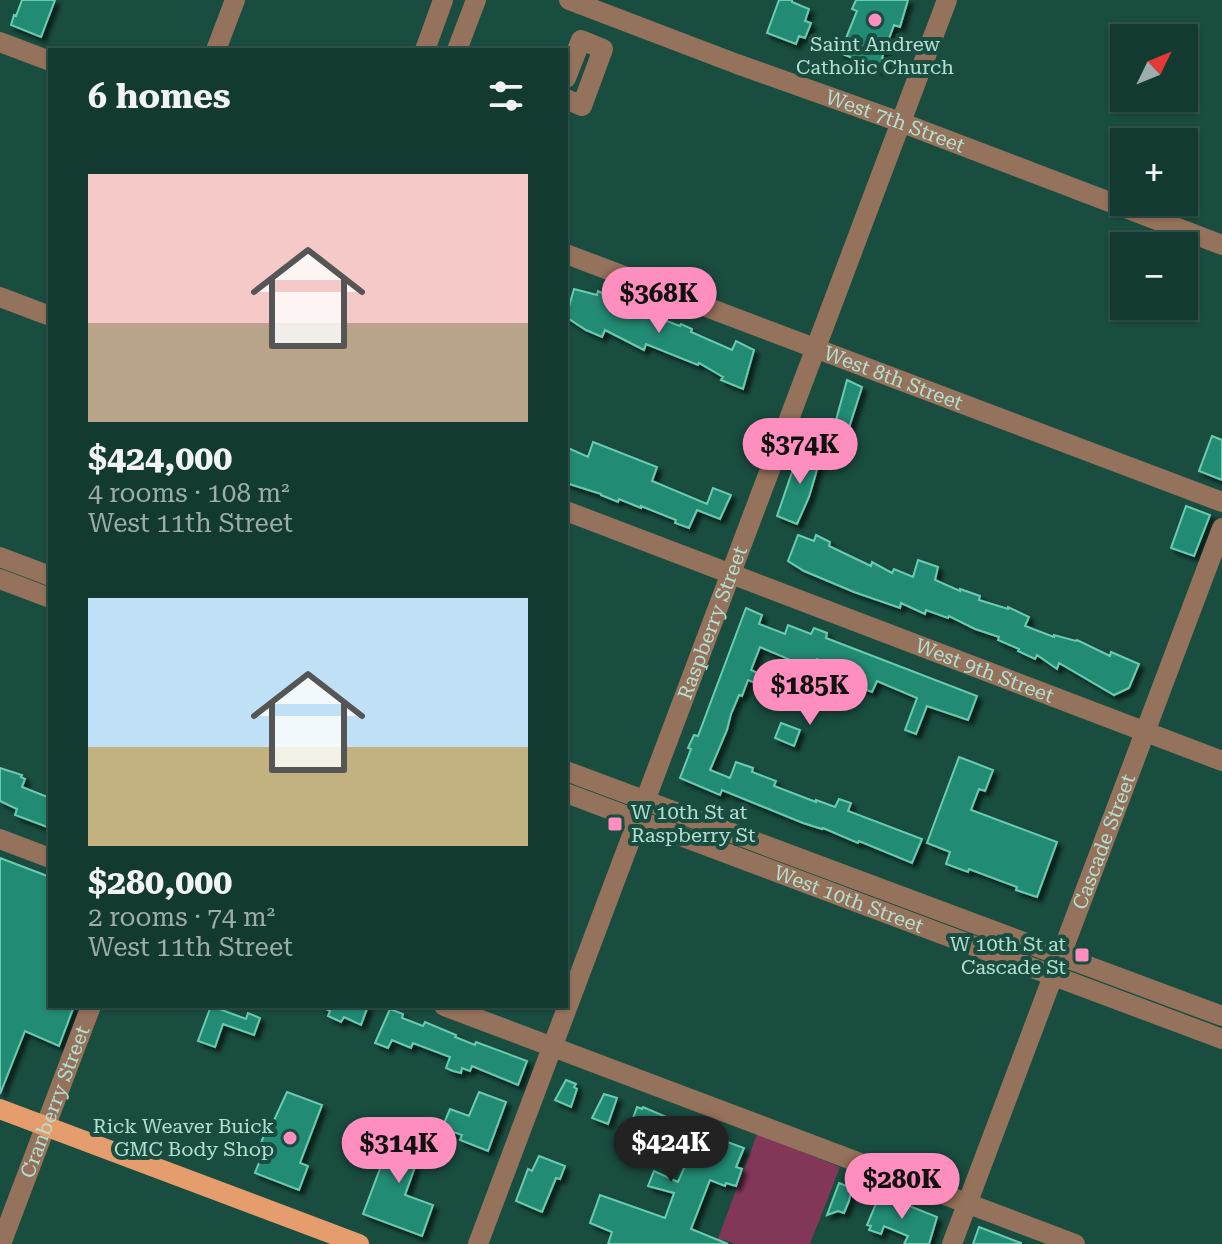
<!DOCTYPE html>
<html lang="en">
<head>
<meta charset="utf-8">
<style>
  body { margin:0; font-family:"Roboto Serif",serif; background:#20453c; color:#f1f3f6; height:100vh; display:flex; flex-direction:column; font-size:30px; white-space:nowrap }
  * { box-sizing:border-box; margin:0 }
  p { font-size:26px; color:#9dadab }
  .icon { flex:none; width:44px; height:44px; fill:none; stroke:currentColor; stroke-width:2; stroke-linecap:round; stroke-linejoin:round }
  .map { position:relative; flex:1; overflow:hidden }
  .panel { position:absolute; left:48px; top:48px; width:520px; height:960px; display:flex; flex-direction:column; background:#133a30; border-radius:0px; box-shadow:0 2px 6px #0004,0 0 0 2px #32544c }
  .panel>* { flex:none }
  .needle { width:52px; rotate:47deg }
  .buttons { position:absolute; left:1110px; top:24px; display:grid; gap:16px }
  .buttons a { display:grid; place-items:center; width:88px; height:88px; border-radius:0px; background:#133a30; box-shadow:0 2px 6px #0004,0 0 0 2px #32544c; font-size:40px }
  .price { position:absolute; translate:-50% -68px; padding:0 18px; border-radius:28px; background:#fd8ebe; color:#111; font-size:26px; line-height:52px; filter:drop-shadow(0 2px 4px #0008) }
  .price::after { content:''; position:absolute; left:50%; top:48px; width:24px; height:18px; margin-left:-12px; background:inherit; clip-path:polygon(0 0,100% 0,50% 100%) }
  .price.current { background:#222; color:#fff }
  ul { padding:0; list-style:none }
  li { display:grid; align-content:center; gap:16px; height:424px; padding:0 40px }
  li span { display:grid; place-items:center; height:248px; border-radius:0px; color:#555 }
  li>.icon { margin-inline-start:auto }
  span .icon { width:144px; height:144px; fill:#fffc; stroke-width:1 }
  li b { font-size:34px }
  h2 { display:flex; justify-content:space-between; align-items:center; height:96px; padding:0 40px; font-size:34px }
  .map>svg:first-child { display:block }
  .green { fill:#823759 }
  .building { fill:#218b73; stroke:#6bcbb0; stroke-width:2; filter:url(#shadow) }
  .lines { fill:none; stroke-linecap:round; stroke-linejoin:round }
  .minor { stroke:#95725b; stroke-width:20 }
  .major { stroke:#e59d6e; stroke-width:20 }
  .poi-dot { fill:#fd8ebe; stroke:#194d40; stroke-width:3 }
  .labels { text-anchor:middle; stroke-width:8; stroke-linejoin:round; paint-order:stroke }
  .poi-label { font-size:20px; fill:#b4e0d2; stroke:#194d40; text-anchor:end }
  .street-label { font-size:20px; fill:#b4e0d2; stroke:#194d40 }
</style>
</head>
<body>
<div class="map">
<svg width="1222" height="1244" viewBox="0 0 1222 1244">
  <defs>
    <filter id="shadow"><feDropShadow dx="4.5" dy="4.5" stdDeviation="2" flood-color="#0009"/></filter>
  </defs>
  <rect width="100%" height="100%" fill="#194d40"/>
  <path class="green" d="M757,1134L840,1167L810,1244H735L725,1240L717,1241Z"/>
  <path class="building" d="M22,0H55L41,37L11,25L14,15L16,16Z
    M779,0H792V2L809,9L805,21L811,23L805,38L799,36L796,44L767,33Z
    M856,0H908L900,27L894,25L882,58L887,60L883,71L840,53L857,11L852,9Z
    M574,289L597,295L598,291L617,299L616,303L643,312L644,310L656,317L680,326L681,324L692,329L691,332L732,350L736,341L754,350L743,389L721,380L723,377L699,363L698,365L646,344L644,350L605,330L602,337L586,330L566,317Z
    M847,380L862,387L847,434L835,424Z
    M1212,436L1222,440V480L1199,471Z
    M593,442L657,467L652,481L707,504L713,488L731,495L720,519L697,510L689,528L675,523L676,520L641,506V508L619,499L618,502L601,495V494L566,483V447L588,457Z
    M801,446L821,456L809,497L797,524L777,516Z
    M1186,506L1210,515L1194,556L1171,548Z
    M798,535L814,541L816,535L830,542L829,546L852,557L871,566L872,562L892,573L894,569L913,577L918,560L938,567L935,580L960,591V589L980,596L979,600L1008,609V607L1029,617L1025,626L1054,637V635L1076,641L1077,640L1110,656L1111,652L1139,664L1129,688L1114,695L1059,663L1057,669L1037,655L1035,659L1018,651L1019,649L998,640L999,637L975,629L949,616L948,618L926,610L925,614L901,603L900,608L854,592L804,571L788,561Z
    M746,608L762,615L759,624L785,634L788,625L811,634L814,628L827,633L826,638L977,696L968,720L927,706L916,734L905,730L917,698L877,681L872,692L842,681L846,670L817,659L814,670L760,647L751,670L762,675L758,684L748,680L742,696L739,695L731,714L727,730L710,770L730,778L736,762L753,768L752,772L776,781L774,786L816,802V800L835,807L839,799L851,803L848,811L922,839L912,863L859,841L858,843L823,828L822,829L803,823L722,790L720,795L680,778L691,749L688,748L694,735L698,736Z
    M781,723L800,730L794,746L775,738Z
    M959,757L993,770L985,791L979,789L971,810L1057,842L1037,897L1016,890L1017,887L969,869L968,872L946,864L950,852L927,843Z
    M0,768L22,775L21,777L25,779L22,787L50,798V828L15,815L17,809L0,801Z
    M0,858L50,877V1006H74L59,1046L25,1031L0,1094Z
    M211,1006L246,1019L248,1013L260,1018L254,1035L223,1024L215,1047L198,1041Z
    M320,1006H368L361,1025L344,1017L341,1022L328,1016L330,1011Z
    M390,1009L403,1014L402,1018L423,1026L425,1022L456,1035L455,1037L475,1045L476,1042L527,1061L518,1085L472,1066L470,1071L462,1068L461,1073L453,1071L446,1068L450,1057L413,1043L411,1048L392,1040L388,1048L375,1043Z
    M566,1080L576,1084L574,1087L577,1089L571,1107L555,1100Z
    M287,1092L322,1105L300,1163L308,1166L299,1190L255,1173L266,1145L261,1143L266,1130L269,1131Z
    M479,1092L506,1102L488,1151L460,1140L462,1135L442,1128L450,1109L469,1116Z
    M604,1094L617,1098L608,1124L592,1118Z
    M637,1107L642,1109L643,1107L671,1119L670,1121L744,1148L736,1167L742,1169L736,1186L726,1183L725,1186L710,1180L691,1229L728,1244H608L612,1232L590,1223L600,1195L665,1218L674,1193L648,1186L654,1171L678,1182L688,1159L642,1138L637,1150L627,1147L628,1142L625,1141Z
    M398,1121L422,1130L409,1165L415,1167L405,1195L433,1205L422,1236L363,1214Z
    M539,1156L565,1166L560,1179L556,1178L542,1212L516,1201L528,1169L532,1171Z
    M839,1183L849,1187L848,1191L851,1192L849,1201L844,1213L838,1211L827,1215Z
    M880,1194L937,1217L929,1244H904L908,1236L884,1226L881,1234L869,1230L871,1226L867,1225Z
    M979,1227L1021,1243V1244H973Z"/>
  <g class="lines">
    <g class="minor">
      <path id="s1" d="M569,0L737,64L900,122L1222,245"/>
      <path d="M0,42L50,61"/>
      <path d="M216,50L235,0"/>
      <path d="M425,50L443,0"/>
      <path d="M457,50L476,0"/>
      <path d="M566,78L581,40L603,49L582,106L566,99"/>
      <path id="s2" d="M566,254L1222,502"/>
      <path d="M0,297L50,316"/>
      <path id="s3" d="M566,511L1222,761"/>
      <path d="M0,557L50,576"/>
      <path d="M0,579L50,598"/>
      <path d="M566,771L1222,1016"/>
      <path id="s4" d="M566,793L1222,1039"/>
      <path d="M0,839L50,858"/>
      <path d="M444,1006L1075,1244"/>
      <path id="s5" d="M1,1244L91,1006"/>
      <path id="s6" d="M478,1244L947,0"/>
      <path id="s7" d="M952,1244L1222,528"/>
    </g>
    <path class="major" d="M0,1109L359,1244"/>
  </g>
  <g class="poi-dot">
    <circle cx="875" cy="20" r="8"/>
    <rect x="607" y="816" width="16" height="16" rx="4"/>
    <rect x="1074" y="947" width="16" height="16" rx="4"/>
    <circle cx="290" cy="1138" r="8"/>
  </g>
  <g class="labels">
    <g class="poi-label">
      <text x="875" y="51" text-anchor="middle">Saint Andrew<tspan x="875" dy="23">Catholic Church</tspan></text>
      <text x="631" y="819" text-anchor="start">W 10th St at<tspan x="631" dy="23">Raspberry St</tspan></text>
      <text x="1066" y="951">W 10th St at<tspan x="1066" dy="23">Cascade St</tspan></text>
      <text x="274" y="1133">Rick Weaver Buick<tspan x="274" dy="23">GMC Body Shop</tspan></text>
    </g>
    <g class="street-label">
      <text dy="7" stroke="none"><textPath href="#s1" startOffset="348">West 7th Street</textPath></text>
      <text dy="7" stroke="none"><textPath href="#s2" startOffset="350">West 8th Street</textPath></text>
      <text dy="7" stroke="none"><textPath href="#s6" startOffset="664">Raspberry Street</textPath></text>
      <text dy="7" stroke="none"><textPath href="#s3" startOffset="448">West 9th Street</textPath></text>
      <text dy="7" stroke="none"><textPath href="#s7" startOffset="430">Cascade Street</textPath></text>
      <text dy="7" stroke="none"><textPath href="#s4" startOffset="302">West 10th Street</textPath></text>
      <text dy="7" stroke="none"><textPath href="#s5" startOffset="152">Cranberry Street</textPath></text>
    </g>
  </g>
</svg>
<div class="buttons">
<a><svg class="needle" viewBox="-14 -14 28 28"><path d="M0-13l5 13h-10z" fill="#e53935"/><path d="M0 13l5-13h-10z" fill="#9dadab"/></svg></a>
<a>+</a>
<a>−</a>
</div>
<b class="price" style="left:659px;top:335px">$368K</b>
<b class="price" style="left:800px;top:486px">$374K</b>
<b class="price" style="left:810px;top:727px">$185K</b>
<b class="price current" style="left:671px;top:1184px">$424K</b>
<b class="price" style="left:399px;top:1185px">$314K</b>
<b class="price" style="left:902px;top:1221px">$280K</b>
<section class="panel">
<h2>6 homes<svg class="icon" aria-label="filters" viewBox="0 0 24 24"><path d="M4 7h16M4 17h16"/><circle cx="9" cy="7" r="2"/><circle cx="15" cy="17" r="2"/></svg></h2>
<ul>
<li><span style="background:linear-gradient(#f6c9c9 60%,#b9a48a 0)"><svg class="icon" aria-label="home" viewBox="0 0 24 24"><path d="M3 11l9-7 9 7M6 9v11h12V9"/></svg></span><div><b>$424,000</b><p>4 rooms · 108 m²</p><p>West 11th Street</p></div></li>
<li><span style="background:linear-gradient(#bfe0f5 60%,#c2b280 0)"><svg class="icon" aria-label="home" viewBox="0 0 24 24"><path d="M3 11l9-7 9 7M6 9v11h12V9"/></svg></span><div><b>$280,000</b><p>2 rooms · 74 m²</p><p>West 11th Street</p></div></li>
</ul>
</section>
</div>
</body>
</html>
